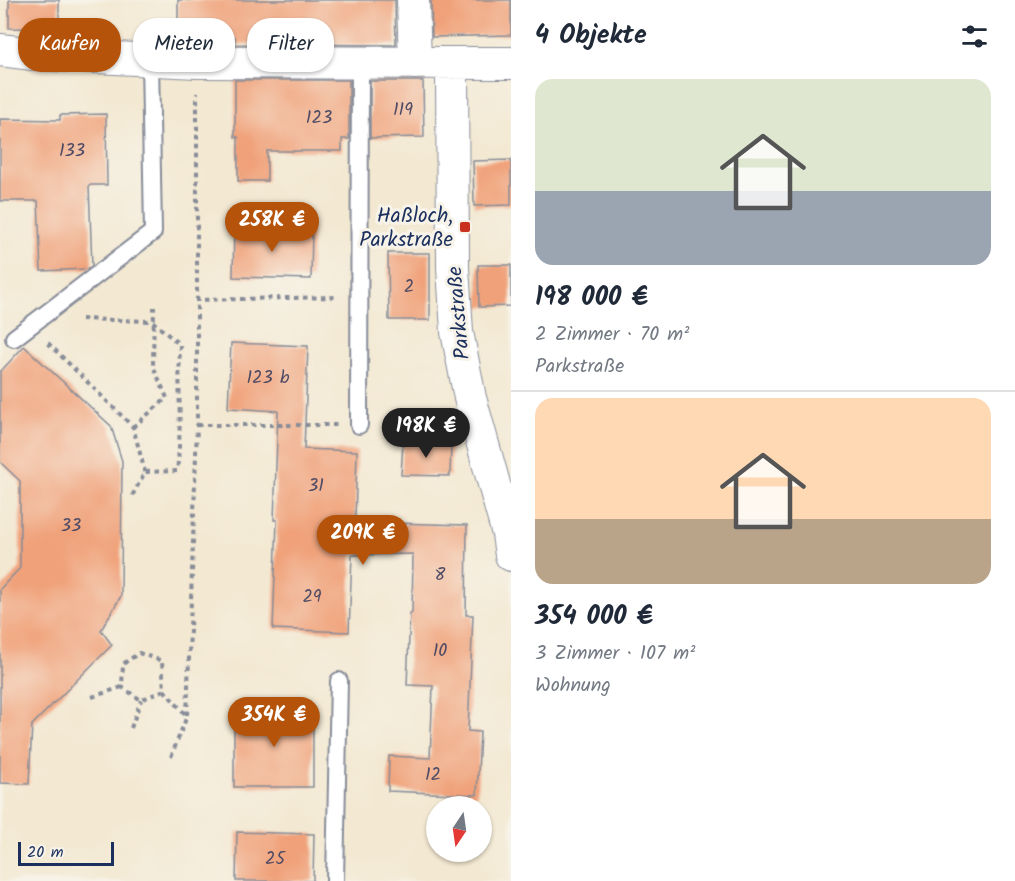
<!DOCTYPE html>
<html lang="de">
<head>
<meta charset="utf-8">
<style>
  body { margin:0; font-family:Kalam,sans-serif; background:#f2f2f3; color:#1f2937; height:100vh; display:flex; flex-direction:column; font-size:22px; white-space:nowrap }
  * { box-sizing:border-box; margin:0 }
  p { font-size:20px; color:#747a83 }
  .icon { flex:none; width:33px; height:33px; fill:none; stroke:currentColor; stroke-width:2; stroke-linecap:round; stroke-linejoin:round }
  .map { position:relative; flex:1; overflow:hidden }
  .panel { display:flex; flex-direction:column; background:#fff; width:504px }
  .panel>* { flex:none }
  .guide { position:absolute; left:18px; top:18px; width:402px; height:54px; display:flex; gap:12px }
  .needle { width:39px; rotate:193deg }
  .tools { position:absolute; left:426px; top:796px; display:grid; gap:12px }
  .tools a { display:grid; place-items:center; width:66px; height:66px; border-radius:50%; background:#fff; box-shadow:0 2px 4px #0004; font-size:30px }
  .scale { position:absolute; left:18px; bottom:15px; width:96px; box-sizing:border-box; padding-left:6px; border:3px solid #1b2f5e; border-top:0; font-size:16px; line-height:21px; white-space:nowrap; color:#1b2f5e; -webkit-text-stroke:4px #f7f3e8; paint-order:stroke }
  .price { position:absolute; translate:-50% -51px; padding:0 14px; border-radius:21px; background:#b45309; color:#fff; font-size:20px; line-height:39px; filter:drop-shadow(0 2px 3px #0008) }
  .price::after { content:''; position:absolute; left:50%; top:36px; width:18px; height:14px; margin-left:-9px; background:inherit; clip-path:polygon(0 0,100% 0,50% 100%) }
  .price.on { background:#222; color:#fff }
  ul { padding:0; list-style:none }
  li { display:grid; align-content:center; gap:12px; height:318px; padding:0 24px }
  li+li { border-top:2px solid #e0e1e3 }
  li span { display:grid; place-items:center; height:186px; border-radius:18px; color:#555 }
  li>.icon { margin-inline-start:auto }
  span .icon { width:108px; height:108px; fill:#fffc; stroke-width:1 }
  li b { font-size:26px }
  h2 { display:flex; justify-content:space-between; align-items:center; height:72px; padding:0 24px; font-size:26px }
  .chip { padding:0 21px; border-radius:24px; background:#fff; box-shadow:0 2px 4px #0004; font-size:21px; line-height:54px }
  .chip.on { background:#b45309; color:#fff }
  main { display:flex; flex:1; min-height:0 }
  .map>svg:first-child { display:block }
  .building { fill:#f0a179 }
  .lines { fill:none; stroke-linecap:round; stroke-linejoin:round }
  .service-casing { stroke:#878c98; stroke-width:20 }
  .minor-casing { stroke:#878c98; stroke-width:34 }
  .path { stroke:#878c98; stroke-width:4; stroke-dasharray:4.5 4.5; stroke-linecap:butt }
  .service { stroke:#fff; stroke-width:16 }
  .minor { stroke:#fff; stroke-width:32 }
  .poi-dot { fill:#c8321e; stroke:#f7f3e8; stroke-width:2 }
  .labels { text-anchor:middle; stroke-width:6; stroke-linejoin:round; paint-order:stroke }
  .number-label { font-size:18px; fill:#504c65 }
  .poi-label { font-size:21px; fill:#1b2f5e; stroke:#f7f3e8; text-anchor:end }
  .street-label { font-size:21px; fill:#1b2f5e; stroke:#f7f3e8 }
</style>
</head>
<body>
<main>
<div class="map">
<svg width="511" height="881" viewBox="0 0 511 881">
  <rect width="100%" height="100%" fill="#f7f3e8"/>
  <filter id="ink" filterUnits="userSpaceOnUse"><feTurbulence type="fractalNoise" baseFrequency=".0167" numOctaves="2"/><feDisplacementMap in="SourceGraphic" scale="12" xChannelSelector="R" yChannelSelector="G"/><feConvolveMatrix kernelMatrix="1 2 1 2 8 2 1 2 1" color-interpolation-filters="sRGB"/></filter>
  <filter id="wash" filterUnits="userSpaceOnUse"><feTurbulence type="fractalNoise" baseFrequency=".008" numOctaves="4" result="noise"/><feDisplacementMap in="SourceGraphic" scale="24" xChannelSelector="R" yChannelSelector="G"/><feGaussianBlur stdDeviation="1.35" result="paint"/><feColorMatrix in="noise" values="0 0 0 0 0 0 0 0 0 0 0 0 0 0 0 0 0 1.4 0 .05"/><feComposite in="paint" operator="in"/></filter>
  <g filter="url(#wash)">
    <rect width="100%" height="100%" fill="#f3e8d1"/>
    <g id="blocks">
      <path class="building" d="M9,0H59V29L9,28Z
        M178,0H395L396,45L235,44V37L178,36Z
        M431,0H511V35L432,37Z
        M235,80H349V139H342V151H267V181H238V137H235Z
        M370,81H423L424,137L370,138Z
        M106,114L107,185H89L92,266L87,269L41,271L38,201H0V119L60,120V115Z
        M511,160V205L474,206L473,161Z
        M234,227L312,230L311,279L233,277Z
        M388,253H430V320H389Z
        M478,265H511V306L479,307Z
        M231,343L308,346L304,449L357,451L355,522L467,525L466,615H473L468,731L480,732L477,795L388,791L389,756L430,758L433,686L407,685L410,613H412L413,554L352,555L349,632L273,629L277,520H274L278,411L228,408Z
        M24,346L111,426L122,461L121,596L101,630L112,645L32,725L29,784L0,783V589L20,568V481L0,462V372Z
        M403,442L451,444L450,476L401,475Z
        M234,710H313V787H234Z
        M237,832L314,834L313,881H236Z"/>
    </g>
  </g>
  <g filter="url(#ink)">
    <use href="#blocks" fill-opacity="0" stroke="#878c98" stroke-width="1.5"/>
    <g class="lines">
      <g class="service-casing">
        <path id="service" d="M14,338L153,232L150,60
          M359,425L360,62
          M335,881L339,681"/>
      </g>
      <g class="minor-casing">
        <path id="minor" d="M413,0L415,63
          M0,50L33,54L197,62L511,63
          M452,64L453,267L457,332L470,398L508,534L511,555"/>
      </g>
      <path class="path" d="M195,300L336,297
        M81,319L152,321L180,345C178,387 182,429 177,471L145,472L131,498
        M48,343L133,427L145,472
        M197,425H337
        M133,427L167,398L153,366L154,307
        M164,690L141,700L122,687L123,664L139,653L162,661L164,690L186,715
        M92,697L122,687
        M131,728L141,700
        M171,757L187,716L197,425V93"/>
      <use href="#service" class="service"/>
      <use href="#minor" class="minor"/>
    </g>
  </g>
  <rect class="poi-dot" x="459" y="221" width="12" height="12" rx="3"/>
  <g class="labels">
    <g class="number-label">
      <text x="403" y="115">119</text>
      <text x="319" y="123">123</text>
      <text x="72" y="156">133</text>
      <text x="409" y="292">2</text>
      <text x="268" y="383">123 b</text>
      <text x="316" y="491">31</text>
      <text x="71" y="531">33</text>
      <text x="440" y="580">8</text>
      <text x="312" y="602">29</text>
      <text x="440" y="656">10</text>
      <text x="433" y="780">12</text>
      <text x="275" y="864">25</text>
    </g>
    <g class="poi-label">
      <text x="453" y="222">Haßloch,<tspan x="453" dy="24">Parkstraße</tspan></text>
    </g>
    <g class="street-label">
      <text transform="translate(458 313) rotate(-95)" y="7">Parkstraße</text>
    </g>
  </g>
</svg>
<div class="tools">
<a><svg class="needle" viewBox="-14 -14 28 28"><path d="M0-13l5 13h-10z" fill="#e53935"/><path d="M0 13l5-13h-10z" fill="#747a83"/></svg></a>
</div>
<div class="scale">20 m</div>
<b class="price" style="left:272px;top:253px">258K €</b>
<b class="price on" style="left:426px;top:459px">198K €</b>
<b class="price" style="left:363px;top:566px">209K €</b>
<b class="price" style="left:274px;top:748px">354K €</b>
<div class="guide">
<a class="chip on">Kaufen</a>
<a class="chip">Mieten</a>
<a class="chip">Filter</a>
</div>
</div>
<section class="panel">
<h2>4 Objekte<svg class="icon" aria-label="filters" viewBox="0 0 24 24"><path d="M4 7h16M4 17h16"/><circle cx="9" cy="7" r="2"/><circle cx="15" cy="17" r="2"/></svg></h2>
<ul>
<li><span style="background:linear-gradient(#dfe7d0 60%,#9aa5b1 0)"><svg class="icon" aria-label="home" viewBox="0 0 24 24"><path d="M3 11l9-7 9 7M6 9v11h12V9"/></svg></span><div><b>198 000 €</b><p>2 Zimmer · 70 m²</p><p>Parkstraße</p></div></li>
<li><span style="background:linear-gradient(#ffd9b3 65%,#b9a48a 0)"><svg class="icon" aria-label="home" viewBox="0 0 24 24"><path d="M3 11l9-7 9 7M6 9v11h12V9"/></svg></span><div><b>354 000 €</b><p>3 Zimmer · 107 m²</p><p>Wohnung</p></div></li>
</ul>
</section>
</main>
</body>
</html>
